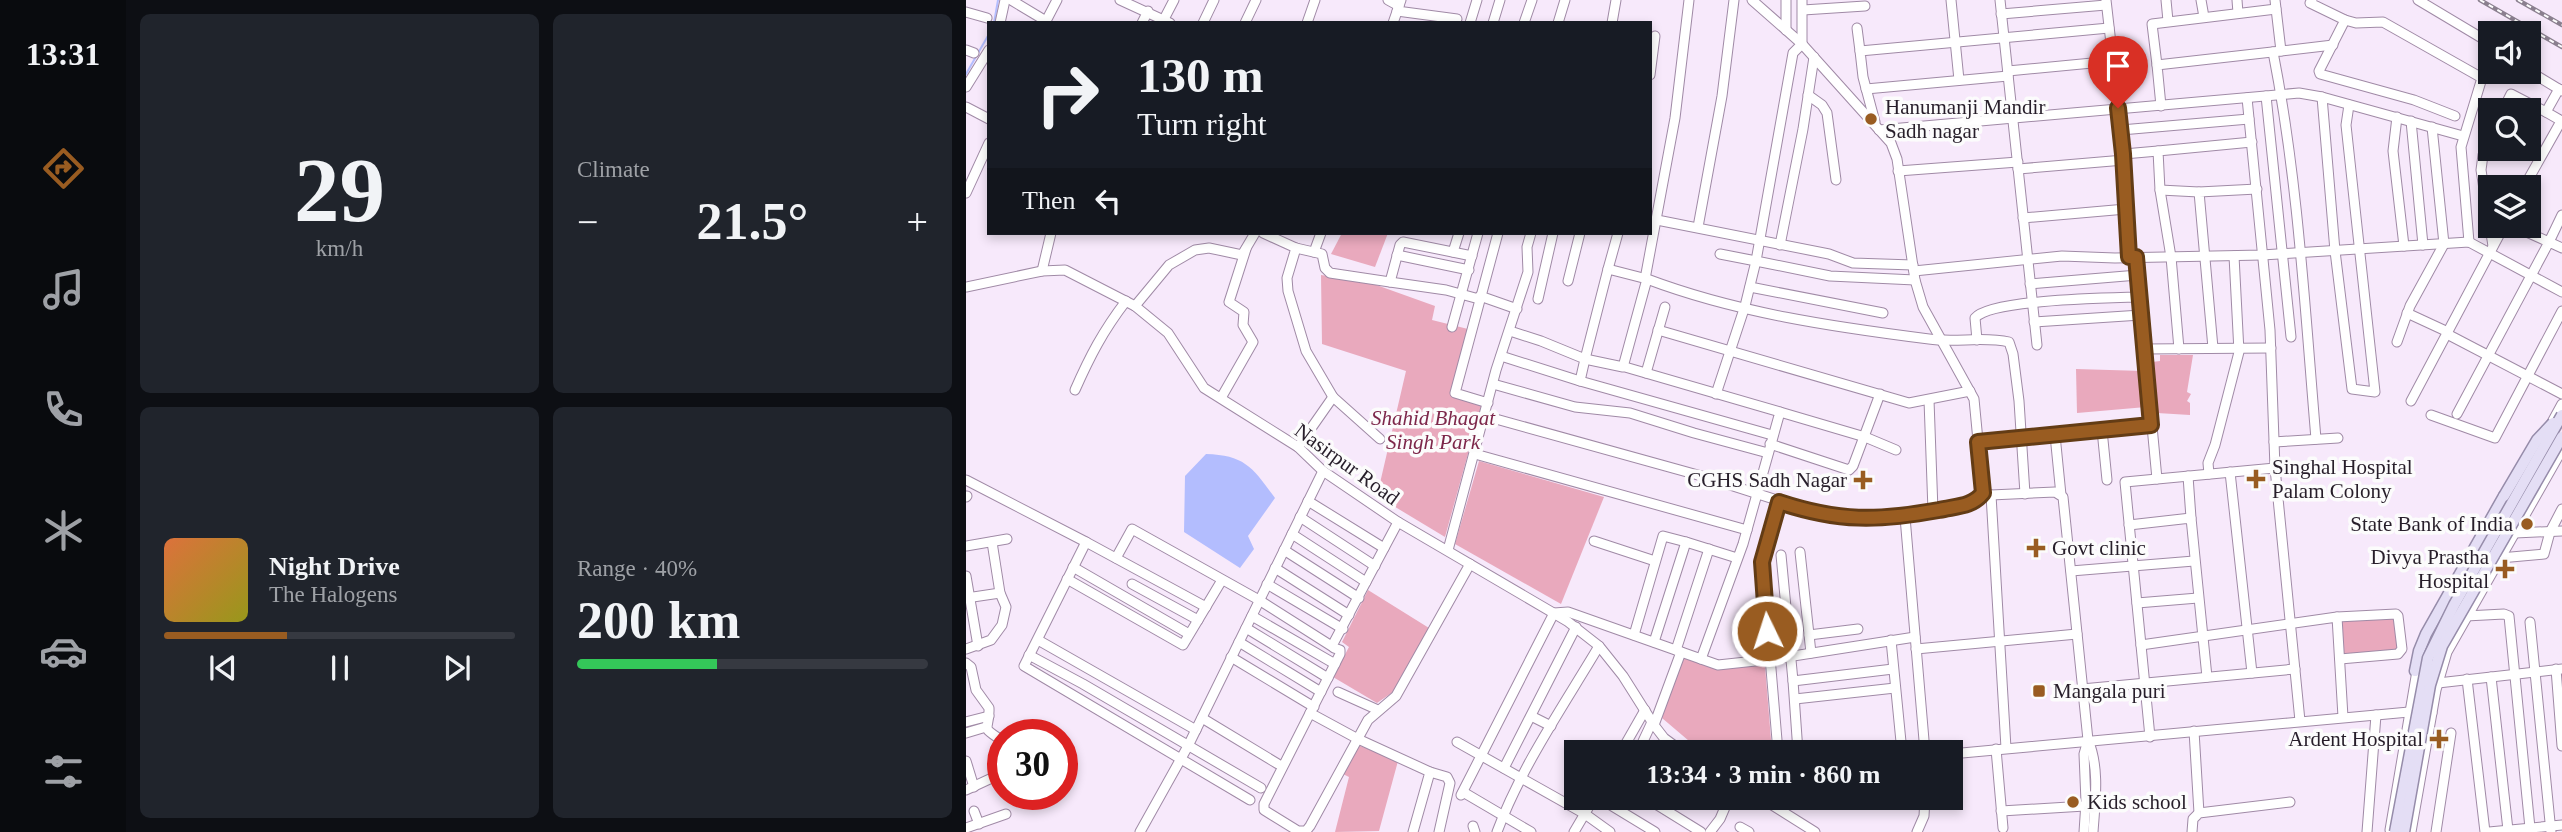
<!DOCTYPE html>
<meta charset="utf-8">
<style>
:root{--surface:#171b24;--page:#20242c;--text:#f1f3f6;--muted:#9ea1a6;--line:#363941;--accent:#995c21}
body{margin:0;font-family:Georgia,serif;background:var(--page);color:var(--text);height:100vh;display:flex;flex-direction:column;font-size:26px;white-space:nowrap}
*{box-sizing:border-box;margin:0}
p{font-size:23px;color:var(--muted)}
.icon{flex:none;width:38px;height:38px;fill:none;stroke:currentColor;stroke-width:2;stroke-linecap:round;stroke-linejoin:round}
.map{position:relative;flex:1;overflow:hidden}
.drawer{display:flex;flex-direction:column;gap:14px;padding:14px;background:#0d0f14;width:840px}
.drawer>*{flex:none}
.guide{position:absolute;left:21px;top:21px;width:665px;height:214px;border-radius:0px;box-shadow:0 4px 10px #0003;background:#171b24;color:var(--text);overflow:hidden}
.tools{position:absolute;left:1512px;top:21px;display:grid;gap:14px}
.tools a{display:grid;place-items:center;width:63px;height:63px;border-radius:0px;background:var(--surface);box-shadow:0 4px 10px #0003;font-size:35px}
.speed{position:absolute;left:21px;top:719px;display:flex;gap:14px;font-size:35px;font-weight:700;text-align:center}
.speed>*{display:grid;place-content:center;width:91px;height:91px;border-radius:50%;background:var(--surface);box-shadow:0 4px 10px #0003;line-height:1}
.speed .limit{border:10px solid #d22;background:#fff;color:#111}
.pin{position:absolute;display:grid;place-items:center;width:60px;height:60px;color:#fff;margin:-72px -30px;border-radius:50% 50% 50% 0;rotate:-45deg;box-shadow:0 0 7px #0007}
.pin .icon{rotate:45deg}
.me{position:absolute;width:77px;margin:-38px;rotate:356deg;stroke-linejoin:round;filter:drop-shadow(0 0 5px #0008)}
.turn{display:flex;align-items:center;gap:24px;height:147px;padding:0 35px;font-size:32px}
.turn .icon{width:91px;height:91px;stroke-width:2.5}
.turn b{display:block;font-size:49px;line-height:60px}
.then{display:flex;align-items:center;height:66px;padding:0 35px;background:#0003;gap:14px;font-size:26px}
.big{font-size:52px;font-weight:700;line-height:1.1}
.drawer .card{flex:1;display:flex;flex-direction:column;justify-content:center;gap:10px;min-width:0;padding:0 24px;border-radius:10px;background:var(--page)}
.drawer .dial{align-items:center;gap:0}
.dial b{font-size:91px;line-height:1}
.song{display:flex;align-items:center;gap:21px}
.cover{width:84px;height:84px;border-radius:10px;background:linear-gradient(135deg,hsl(20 70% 55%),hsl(60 70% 35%))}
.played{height:7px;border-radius:4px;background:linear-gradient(90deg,var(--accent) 35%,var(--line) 35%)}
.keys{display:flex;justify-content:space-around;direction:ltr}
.heat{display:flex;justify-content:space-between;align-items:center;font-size:38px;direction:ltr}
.charge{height:10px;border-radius:5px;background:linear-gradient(90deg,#34c759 40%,var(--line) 0)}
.drawer .tiles{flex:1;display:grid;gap:14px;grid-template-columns:repeat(2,1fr)}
.trip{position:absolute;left:598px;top:740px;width:399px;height:70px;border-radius:0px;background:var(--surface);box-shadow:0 4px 10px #0003;font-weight:700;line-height:70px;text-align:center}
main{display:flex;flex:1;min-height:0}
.tabs{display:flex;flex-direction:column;width:126px;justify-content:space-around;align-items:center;background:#090b0e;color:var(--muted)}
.tabs .icon{width:49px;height:49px}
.tabs .current{color:var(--accent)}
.tabs b{font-size:32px;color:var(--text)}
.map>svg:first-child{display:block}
.green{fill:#e9a9bd}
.water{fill:#b3bdfe}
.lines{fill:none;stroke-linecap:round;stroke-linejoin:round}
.stream{stroke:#b3bdfe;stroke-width:2}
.minor-casing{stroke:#a08aa6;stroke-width:11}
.major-casing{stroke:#968caa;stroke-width:13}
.minor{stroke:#fff;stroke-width:9}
.major{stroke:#e4def5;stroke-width:10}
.rail-casing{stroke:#8b808f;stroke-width:4.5}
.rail{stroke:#fcfcfc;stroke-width:2;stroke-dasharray:5;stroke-linecap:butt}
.major-bridge-casing{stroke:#968caa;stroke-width:13;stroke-linecap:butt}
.major-bridge{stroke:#e4def5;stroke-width:10}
.route-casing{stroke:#633c15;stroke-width:18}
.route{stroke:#995c21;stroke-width:12}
.poi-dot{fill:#995c21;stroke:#fcfcfc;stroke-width:2.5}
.labels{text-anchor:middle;stroke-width:7;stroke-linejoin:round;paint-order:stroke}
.poi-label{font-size:21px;fill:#271e2a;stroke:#fcfcfc;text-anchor:start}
.park-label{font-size:21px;font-style:italic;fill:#7d274a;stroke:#fcfcfc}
.street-label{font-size:21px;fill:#271e2a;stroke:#fcfcfc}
</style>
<main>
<nav class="tabs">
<b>13:31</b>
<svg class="icon current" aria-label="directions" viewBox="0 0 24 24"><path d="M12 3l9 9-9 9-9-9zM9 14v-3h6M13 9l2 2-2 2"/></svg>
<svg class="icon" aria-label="music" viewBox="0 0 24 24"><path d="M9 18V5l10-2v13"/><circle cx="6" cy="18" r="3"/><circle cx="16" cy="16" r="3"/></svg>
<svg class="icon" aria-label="phone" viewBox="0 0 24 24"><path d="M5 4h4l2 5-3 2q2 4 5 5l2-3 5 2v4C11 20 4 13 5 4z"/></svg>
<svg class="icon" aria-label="climate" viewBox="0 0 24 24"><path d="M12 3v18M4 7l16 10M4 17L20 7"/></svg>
<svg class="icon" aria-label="car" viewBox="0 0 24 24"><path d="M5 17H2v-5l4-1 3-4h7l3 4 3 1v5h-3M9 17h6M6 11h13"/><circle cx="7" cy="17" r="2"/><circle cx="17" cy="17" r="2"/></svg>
<svg class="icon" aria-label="filters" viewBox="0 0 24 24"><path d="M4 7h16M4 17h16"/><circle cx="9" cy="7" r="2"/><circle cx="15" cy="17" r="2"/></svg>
</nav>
<section class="drawer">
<div class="tiles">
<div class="card dial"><b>29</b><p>km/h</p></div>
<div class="card"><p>Climate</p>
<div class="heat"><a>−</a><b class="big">21.5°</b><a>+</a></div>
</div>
<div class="card">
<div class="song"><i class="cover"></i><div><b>Night Drive</b><p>The Halogens</p></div></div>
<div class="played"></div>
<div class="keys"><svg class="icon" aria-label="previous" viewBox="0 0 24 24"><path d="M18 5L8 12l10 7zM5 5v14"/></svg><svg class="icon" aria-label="pause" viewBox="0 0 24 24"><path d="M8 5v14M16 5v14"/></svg><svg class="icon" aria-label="next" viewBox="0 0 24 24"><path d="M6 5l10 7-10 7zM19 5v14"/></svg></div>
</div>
<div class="card"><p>Range · 40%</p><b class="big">200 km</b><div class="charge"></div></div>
</div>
</section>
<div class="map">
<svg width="1596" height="832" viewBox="0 0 1596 832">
<rect width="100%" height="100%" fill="#f7e9fb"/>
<!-- green -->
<g class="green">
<path d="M376 233H422L409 267 365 254Z"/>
<path d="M355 275 402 282 469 306 466 320 502 329 485 393 516 403 479 537 411 496 440 371 356 344Z"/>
<path d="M1194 355H1227L1221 392 1225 394 1221 401 1224 403V415L1191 413 1186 362 1194 361Z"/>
<path d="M1110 369 1177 371 1180 407 1111 413Z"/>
<path d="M513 461 638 497 595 604 489 544Z"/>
<path d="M402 590 463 628 427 692 411 703 367 677 383 647 376 642Z"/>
<path d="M1428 615 1433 652 1375 657 1374 620Z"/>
<path d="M716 656 752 667 799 666 806 752H736L696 718Z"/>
<path d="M392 745 432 761 413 831 369 832 383 777 377 774Z"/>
</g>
<!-- water -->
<path class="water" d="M240 454C279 455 287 468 309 498L282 536 288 549 274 568 218 532 219 476Z"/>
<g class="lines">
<!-- stream -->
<g class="stream">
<path d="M28 23 32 0"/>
<path d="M0 74 23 34"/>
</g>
<defs>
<g id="minor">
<path d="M45 0 80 21"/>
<path d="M154 0 204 23"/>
<path d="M422 0 433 6"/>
<path d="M786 0 836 44 925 143 931 159 949 280 957 307 1008 399 1017 493 1025 495 1089 492 1097 497 1122 740C1134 768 1129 803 1127 832"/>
<path d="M836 0V44L827 53 790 261 864 276 949 280"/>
<path d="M985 0 993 80"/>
<path d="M1034 0 1071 345"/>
<path d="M1140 0 1147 61"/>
<path d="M1200 0 1202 21"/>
<path d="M1235 0 1238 17"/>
<path d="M1271 0 1272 13"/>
<path d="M1309 0 1315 51 1367 45"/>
<path d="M1346 0 1344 3 1379 20 1353 71 1354 74 1448 100 1489 116"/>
<path d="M1452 0 1524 43"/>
<path d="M837 10 899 6"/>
<path d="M431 11 491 19"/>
<path d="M0 12 21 18"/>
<path d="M1035 14 1140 5"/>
<path d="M1379 20 1390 23 1417 22 1516 78 1495 147 1503 242"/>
<path d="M34 23 39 0"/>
<path d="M79 23 91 0"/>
<path d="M176 23 182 11"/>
<path d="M196 23 208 0"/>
<path d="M237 23 248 0"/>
<path d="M279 23 290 0"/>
<path d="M341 23 349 0"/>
<path d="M427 23 435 0"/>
<path d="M504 23 511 0"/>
<path d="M527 23 534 0"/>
<path d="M558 23 566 0"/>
<path d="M592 23 599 0"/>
<path d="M646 23 650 0"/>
<path d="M891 28 894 51"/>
<path d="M820 30V0"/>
<path d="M0 50 8 53"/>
<path d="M1307 52C1332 179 1339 310 1350 439"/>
<path d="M1191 65 1186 24 1310 9"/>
<path d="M1042 71 1147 61 1158 154 1192 151"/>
<path d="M1563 71 1596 91"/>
<path d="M684 75 689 36"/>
<path d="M0 87 23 50"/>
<path d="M900 89 1042 76"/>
<path d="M1593 89 1580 112 1594 120 1595 123"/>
<path d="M842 95 856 105 861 113 870 180"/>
<path d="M1300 96 1325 337"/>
<path d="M1356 97 1369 251 1386 389 1409 392 1380 125 1383 105"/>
<path d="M1281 98 1304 330 1309 468 1334 721"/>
<path d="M1195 106 1191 65 1315 51"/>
<path d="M0 107 23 119"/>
<path d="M1537 110 1545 94 1580 112"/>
<path d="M1431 117 1427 151 1438 246"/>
<path d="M1445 121 1457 245"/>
<path d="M909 122 897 77 894 51 1143 28"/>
<path d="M913 130 1333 93 1356 97 1497 136"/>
<path d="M1155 130 1283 119"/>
<path d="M1524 139 1517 155 1515 170 1527 246"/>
<path d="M1158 156 1163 257"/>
<path d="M1052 169 1158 160"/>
<path d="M932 171 1052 162"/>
<path d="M1558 187 1594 123"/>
<path d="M1194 190 1233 192"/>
<path d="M0 193 23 143"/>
<path d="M1057 218 1160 209"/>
<path d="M691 220 863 254 887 263 947 265"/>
<path d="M1547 226 1583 242 1596 215"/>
<path d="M732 227 756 96 768 0"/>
<path d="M297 233 330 248 321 278 322 291 340 351 367 397 414 439"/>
<path d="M814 245 837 129 848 57"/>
<path d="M330 248 356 254 359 268 364 273 424 282"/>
<path d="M348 252 355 233"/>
<path d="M487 252 493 233"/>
<path d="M431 255 503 270"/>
<path d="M506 256 437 242 434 245 424 282 480 290 513 299"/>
<path d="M1170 257 1191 479"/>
<path d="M642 269 652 233"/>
<path d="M76 271 85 233"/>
<path d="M948 271 1096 256 1149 258 1296 255 1503 242 1596 292"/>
<path d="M679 279 709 118 723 0"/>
<path d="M681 279C771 313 868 327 963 339 989 343 1017 336 1043 342L1047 354 1053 401 1059 494"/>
<path d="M602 281 614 233"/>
<path d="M1064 284 1172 275"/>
<path d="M0 287 76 271 99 270 169 306 202 333 238 388 332 447 357 471 432 522 601 621 633 646 657 676 688 725 698 738 717 752"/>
<path d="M784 287 917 313"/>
<path d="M514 296 551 309"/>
<path d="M572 299 587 233"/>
<path d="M169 306 203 265 229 250 243 248 276 255 289 233"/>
<path d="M1441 313 1482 332"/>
<path d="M1068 322 1175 315"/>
<path d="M486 327 512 233"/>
<path d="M692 330 943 403 1004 391"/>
<path d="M544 331 575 341 619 359 614 381 806 435"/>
<path d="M1481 334 1596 394"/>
<path d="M1011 340 1009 318C1025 299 1144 298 1173 297"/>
<path d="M1431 342 1444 306 1478 244 1466 127"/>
<path d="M1247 348 1233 192 1291 189"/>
<path d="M1178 349 1305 348"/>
<path d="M1213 349 1205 257 1194 190 1192 151 1286 142"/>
<path d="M535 356 614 381"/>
<path d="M657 367 681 279 642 269 619 359 657 367H659L814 412 777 544 735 659"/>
<path d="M680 373 699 307"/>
<path d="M527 384 609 407 664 413 728 433 802 453"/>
<path d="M109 390C124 356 137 331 160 301"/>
<path d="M750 394 779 306 790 261 754 254"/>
<path d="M255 398 287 342 277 325 278 312 263 302 280 249"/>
<path d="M963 400 967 511"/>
<path d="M1445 401 1538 226"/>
<path d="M522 403 489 393 532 233"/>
<path d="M814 412 899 437 930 450"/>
<path d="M1491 414 1583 242 1596 248"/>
<path d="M1465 415 1529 438 1596 311"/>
<path d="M519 416 739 477 858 515 899 519 939 517 1007 503 1017 493"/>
<path d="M1584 426 1596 404"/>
<path d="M1136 430 1141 480"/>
<path d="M1089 435 1095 495"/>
<path d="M1012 442 1185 425"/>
<path d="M1308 442 1372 438"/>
<path d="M804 444 883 470 887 466 914 394"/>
<path d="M332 447 367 397"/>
<path d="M509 454 781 530"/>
<path d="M1264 472 1286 673"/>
<path d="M1243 474 1242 463 1249 445 1273 352 1268 256"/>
<path d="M1222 476 1225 518"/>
<path d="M0 480 120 542"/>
<path d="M1025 495 1040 748"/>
<path d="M0 497 1 496"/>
<path d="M342 501 418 548"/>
<path d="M334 517 409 566"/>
<path d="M939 517 959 752"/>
<path d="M432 522 367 644 368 648 374 650V654L298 804V810L332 831H340L344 826 402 720 430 696 504 564"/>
<path d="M1163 525 1225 518 1241 677"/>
<path d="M1549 533 1596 531"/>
<path d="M326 534 400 582"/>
<path d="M628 541 689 561"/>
<path d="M0 546 41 539"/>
<path d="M318 550 393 598"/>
<path d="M482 550 530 370 562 272 561 247 565 233"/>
<path d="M834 552 845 653"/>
<path d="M815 555 827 681 927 669"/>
<path d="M150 558 166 529 293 600 367 647"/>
<path d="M1534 558 1578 554 1584 532 1596 509"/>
<path d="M107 567 223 634"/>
<path d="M309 568 383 615"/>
<path d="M1105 571 1228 561"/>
<path d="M0 576 12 646"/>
<path d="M101 579 217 645 256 580"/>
<path d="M166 584 232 620"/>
<path d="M301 584 377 629"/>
<path d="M0 598 34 593"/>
<path d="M1171 603 1232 598"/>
<path d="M240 607 120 542 58 666 284 800"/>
<path d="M286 616 369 664"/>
<path d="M1500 616 1538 614 1543 616 1564 828"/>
<path d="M1371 617 1430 614 1432 616 1436 649 1432 654 1374 659"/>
<path d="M1564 622 1585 832"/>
<path d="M280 628 362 678"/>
<path d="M668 635 697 536 720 542"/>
<path d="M843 635 892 629"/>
<path d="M72 640 230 730"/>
<path d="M925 640 936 752"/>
<path d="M273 642 355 692"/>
<path d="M688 642 720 542 771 558"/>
<path d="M1175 645 1371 617 1377 717"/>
<path d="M0 649 25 640 36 625 40 607 34 593 26 542"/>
<path d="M950 649 1111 634"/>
<path d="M710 650 743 549"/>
<path d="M63 655 117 684 295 788"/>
<path d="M265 657 348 707"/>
<path d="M0 663 5 667 10 690 23 708C24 732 12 725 37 741"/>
<path d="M1590 669 1596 746"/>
<path d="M1525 677 1542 830"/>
<path d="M1501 679 1519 832"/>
<path d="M827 681 832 752"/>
<path d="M1472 683 1596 669"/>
<path d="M1116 689 1329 669"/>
<path d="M372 692 412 710"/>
<path d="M829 699 929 688"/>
<path d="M344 713 392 739 464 772 447 832"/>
<path d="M565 716 585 726"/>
<path d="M236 718 312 764"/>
<path d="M0 722 23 716"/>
<path d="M688 725 715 652"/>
<path d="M1228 731 1233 813"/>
<path d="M0 733 20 727"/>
<path d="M1184 737 1159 482 1309 468"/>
<path d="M491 742 619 814 644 832"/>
<path d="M1030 749 1037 828"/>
<path d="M655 752 679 710"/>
<path d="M672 752 686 722"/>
<path d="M812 752 796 562 813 502"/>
<path d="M985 754 1443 712 1466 713"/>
<path d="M0 761 8 787"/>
<path d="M538 768 610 627"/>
<path d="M464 772 481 777 484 783 473 832"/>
<path d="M0 790 28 777 37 766"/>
<path d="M497 792 565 832"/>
<path d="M495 795 588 613 602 612 752 665 808 659 949 637"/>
<path d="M633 798 689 832"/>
<path d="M680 798 735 832"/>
<path d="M795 798 849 832"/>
<path d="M8 811 13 824"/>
<path d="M1035 811 1119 806"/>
<path d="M507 826 509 832"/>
<path d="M774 827 783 832"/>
<path d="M0 828 40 814"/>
<path d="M1424 830 1452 665"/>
<path d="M174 832 222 746 357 471"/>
<path d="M531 832C555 767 598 705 633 646"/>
<path d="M608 832 628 798"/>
<path d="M744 832 754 819 763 798"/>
<path d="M951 832 958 816 959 798"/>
<path d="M1118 832 1120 802 1118 754 1122 740"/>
<path d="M1226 832 1227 819 1233 813 1324 802"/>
<path d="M1401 832 1410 715"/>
<path d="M1445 832 1470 690 1481 652 1596 450"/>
<path d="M1470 832 1485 733"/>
<path d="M1523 832 1596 825"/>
</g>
<path id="major" d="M1449 671 1453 651 1460 634 1538 496"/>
</defs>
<!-- minor casing -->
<use href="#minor" class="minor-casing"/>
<!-- major casing -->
<use href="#major" class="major-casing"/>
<!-- minor -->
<use href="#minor" class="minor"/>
<!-- major -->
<use href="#major" class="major"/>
<defs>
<g id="rail">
<path d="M1514 0 1596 47"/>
<path d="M1552 0 1596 25"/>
</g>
</defs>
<!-- rail casing -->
<use href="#rail" class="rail-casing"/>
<!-- rail -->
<use href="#rail" class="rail"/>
<defs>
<g id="major-bridge">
<path d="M1538 496 1571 440 1587 423"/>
<path d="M1429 832 1462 658 1488 605 1596 415"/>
<path d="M1438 832 1464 685 1476 646 1596 437"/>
</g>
</defs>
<!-- major-bridge casing -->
<use href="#major-bridge" class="major-bridge-casing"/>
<!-- major-bridge -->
<use href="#major-bridge" class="major-bridge"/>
</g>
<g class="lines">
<defs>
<path id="route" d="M801 631 796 562 813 502C873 522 912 521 973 510 990 506 1006 507 1017 493L1012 442 1185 425 1170 257H1163L1157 154 1152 108"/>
</defs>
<!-- route casing -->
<use href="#route" class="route-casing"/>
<!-- route -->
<use href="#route" class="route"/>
</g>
<!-- markers -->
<g class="poi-dot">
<circle cx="905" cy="119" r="7"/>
<path d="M1286.5 468.5h7v7h7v7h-7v7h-7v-7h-7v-7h7z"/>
<path d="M893.5 469.5h7v7h7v7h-7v7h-7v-7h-7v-7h7z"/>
<circle cx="1561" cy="524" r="7"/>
<path d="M1066.5 537.5h7v7h7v7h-7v7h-7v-7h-7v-7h7z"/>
<path d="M1535.5 558.5h7v7h7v7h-7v7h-7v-7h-7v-7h7z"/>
<rect x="1066" y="684" width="14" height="14" rx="3.5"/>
<path d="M1469.5 728.5h7v7h7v7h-7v7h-7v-7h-7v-7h7z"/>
<circle cx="1107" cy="802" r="7"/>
</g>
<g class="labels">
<!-- poi labels -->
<g class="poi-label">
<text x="919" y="114">Hanumanji Mandir<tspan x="919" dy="24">Sadh nagar</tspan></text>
<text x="1306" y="474">Singhal Hospital<tspan x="1306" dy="24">Palam Colony</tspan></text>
<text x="881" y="487" text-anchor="end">CGHS Sadh Nagar</text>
<text x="1547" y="531" text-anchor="end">State Bank of India</text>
<text x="1086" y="555">Govt clinic</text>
<text x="1523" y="564" text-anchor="end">Divya Prastha<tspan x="1523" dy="24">Hospital</tspan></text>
<text x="1087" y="698">Mangala puri</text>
<text x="1457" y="746" text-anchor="end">Ardent Hospital</text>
<text x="1121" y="809">Kids school</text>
</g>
<!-- park labels -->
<g class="park-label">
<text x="467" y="425">Shahid Bhagat<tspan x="467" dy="24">Singh Park</tspan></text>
</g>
<!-- street labels -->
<g class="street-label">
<text transform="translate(381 464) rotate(36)" y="7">Nasirpur Road</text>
</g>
</g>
</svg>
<div class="tools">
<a><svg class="icon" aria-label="sound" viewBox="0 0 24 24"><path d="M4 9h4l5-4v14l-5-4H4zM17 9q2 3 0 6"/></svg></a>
<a><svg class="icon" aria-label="search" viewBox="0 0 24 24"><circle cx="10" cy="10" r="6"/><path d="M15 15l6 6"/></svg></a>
<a><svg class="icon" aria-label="layers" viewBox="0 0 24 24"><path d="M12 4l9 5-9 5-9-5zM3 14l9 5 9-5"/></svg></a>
</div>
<div class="speed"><div class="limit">30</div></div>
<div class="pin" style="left:1152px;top:108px;background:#d93025"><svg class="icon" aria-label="arrive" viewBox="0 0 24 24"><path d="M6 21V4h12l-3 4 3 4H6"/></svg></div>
<svg class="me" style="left:801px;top:631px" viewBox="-20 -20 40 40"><circle r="17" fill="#995c21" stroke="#fff" stroke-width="3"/><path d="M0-11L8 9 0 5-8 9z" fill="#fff"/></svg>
<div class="trip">13:34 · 3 min · 860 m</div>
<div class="guide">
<div class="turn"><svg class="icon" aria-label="right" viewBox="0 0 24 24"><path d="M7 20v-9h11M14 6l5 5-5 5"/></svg><div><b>130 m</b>Turn right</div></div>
<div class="then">Then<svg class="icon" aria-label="left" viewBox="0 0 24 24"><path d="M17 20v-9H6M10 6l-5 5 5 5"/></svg></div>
</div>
</div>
</main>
